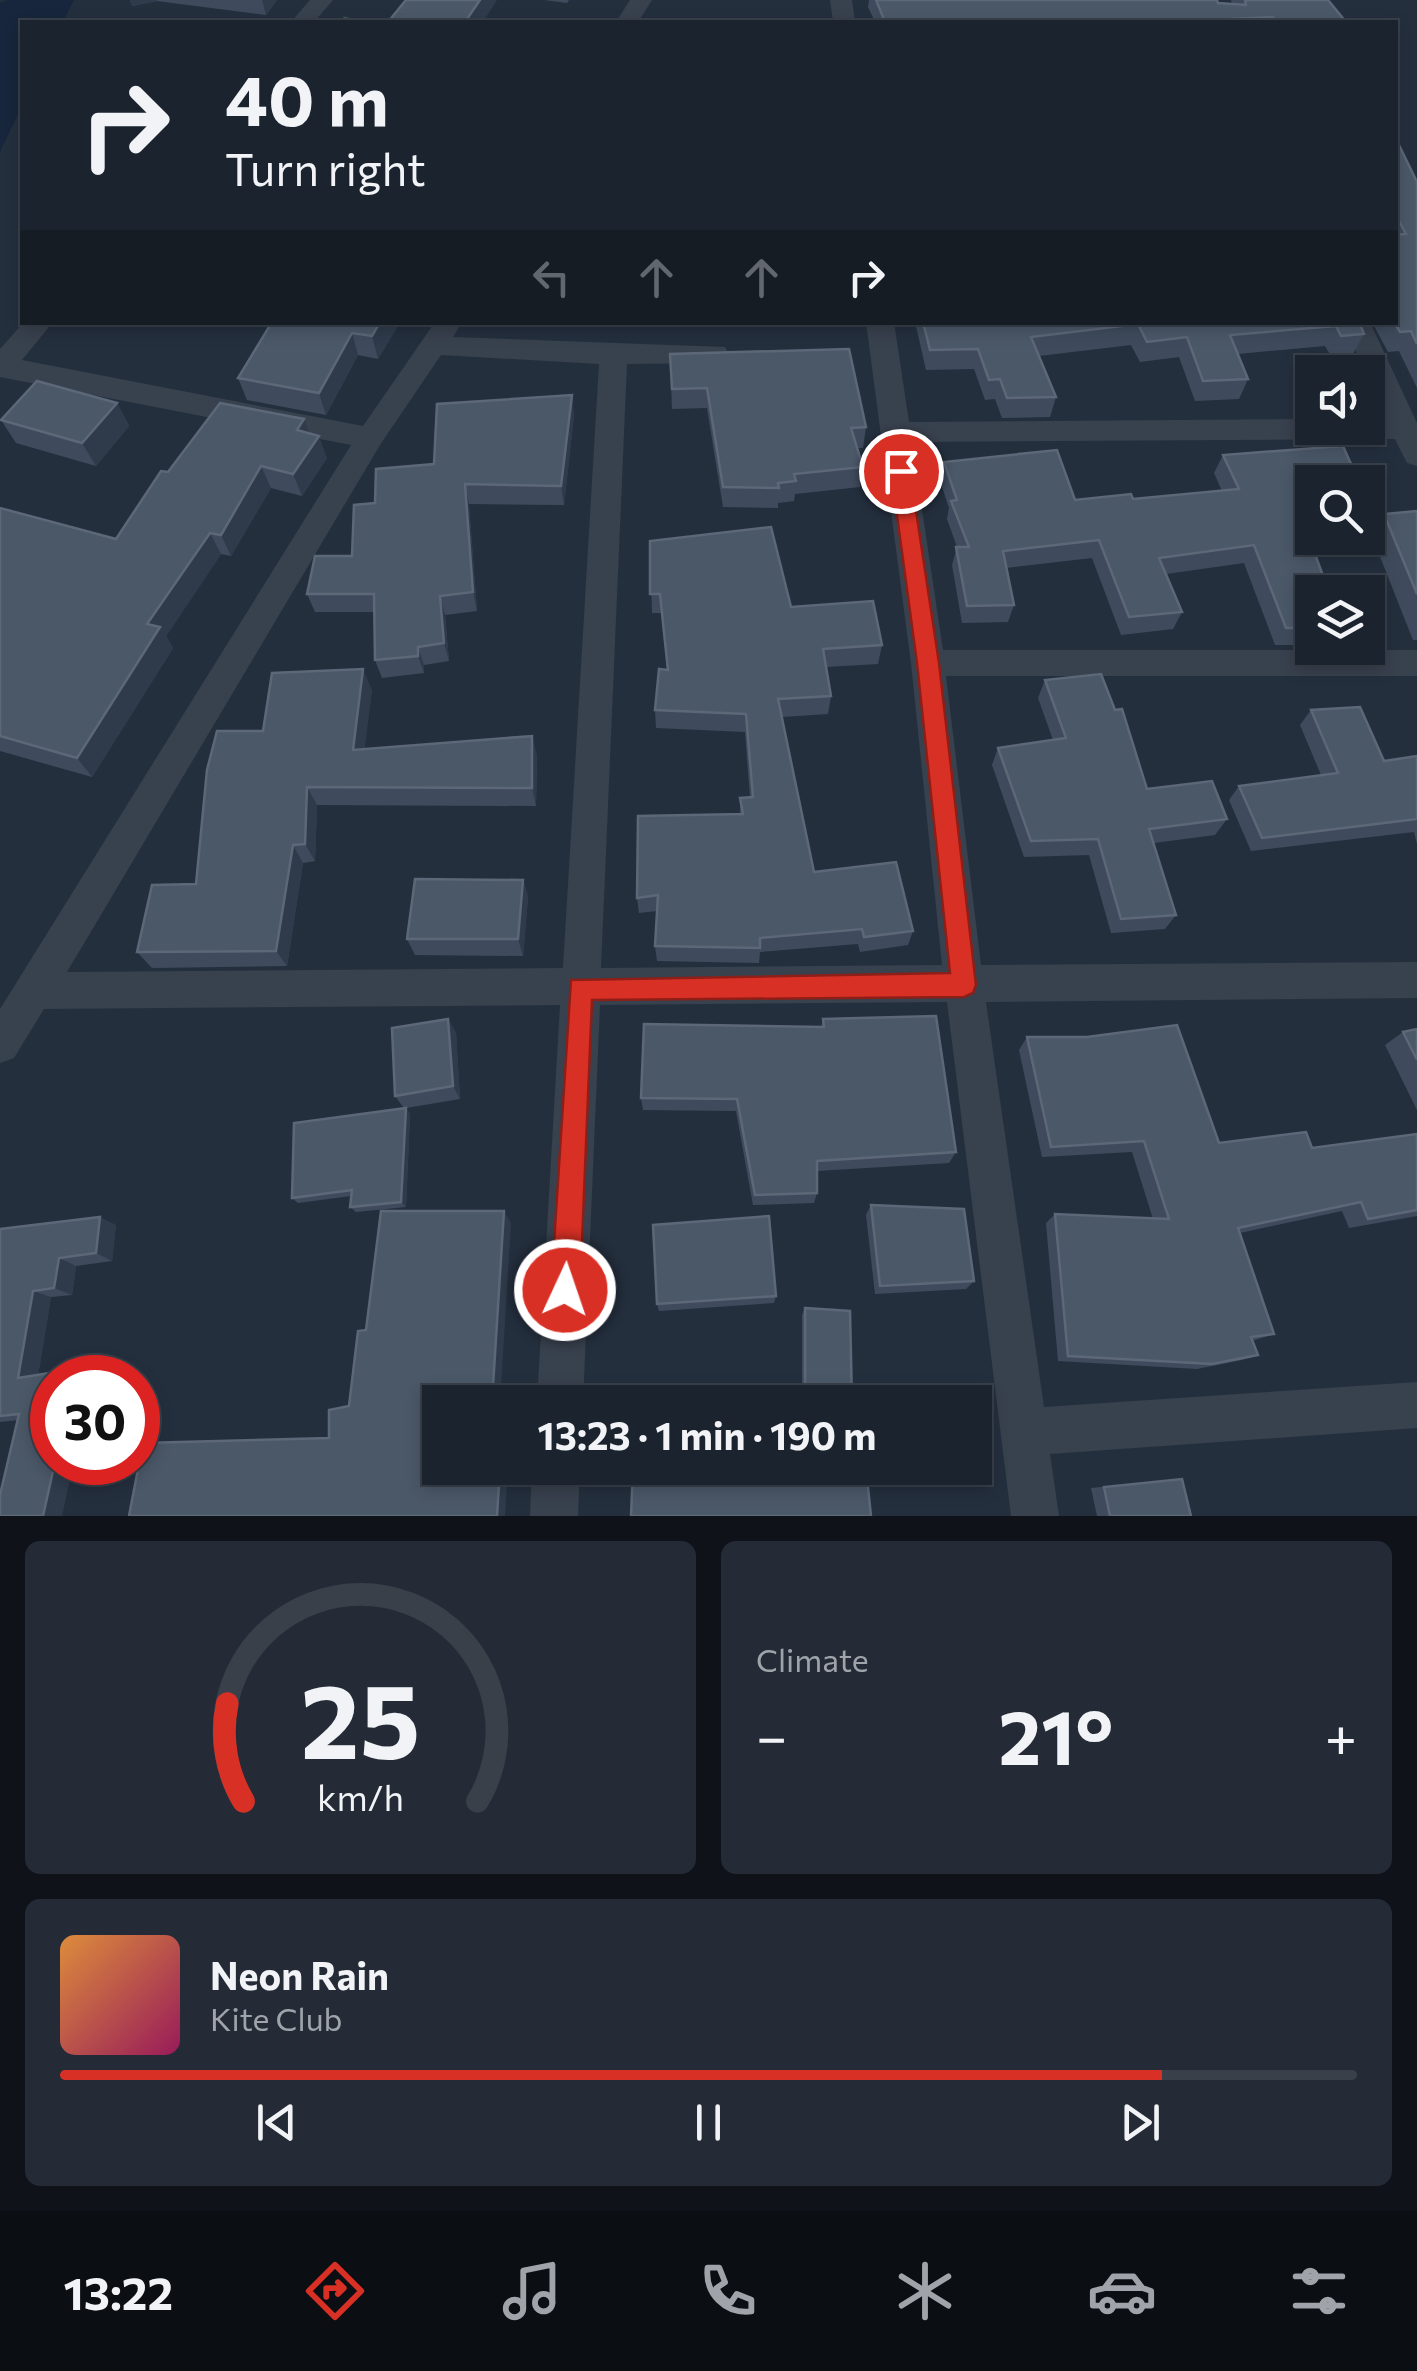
<!DOCTYPE html>
<meta charset="utf-8">
<style>
:root{--surface:#1b232e;--page:#242b36;--text:#f1f3f6;--muted:#a0a4aa;--line:#39404a;--accent:#d93025}
body{margin:0;font-family:Commissioner,sans-serif;background:var(--page);color:var(--text);height:100vh;display:flex;flex-direction:column;font-size:38px;white-space:nowrap}
*{box-sizing:border-box;margin:0}
p{font-size:32px;color:var(--muted)}
.icon{flex:none;width:55px;height:55px;fill:none;stroke:currentColor;stroke-width:2;stroke-linecap:round;stroke-linejoin:round}
.map{position:relative;height:1516px;overflow:hidden}
.drawer{display:flex;flex-direction:column;gap:25px;padding:25px;background:#0f1319;flex:1}
.drawer>*{flex:none}
.hud{position:absolute;left:20px;top:20px;width:1378px;height:305px;border-radius:0px;box-shadow:0 5px 15px #0003,0 0 0 2px var(--line);background:#1b232e;color:var(--text);overflow:hidden}
.fabs{position:absolute;left:1295px;top:355px;display:grid;gap:20px}
.fabs a{display:grid;place-items:center;width:90px;height:90px;border-radius:0px;background:var(--surface);box-shadow:0 5px 15px #0003,0 0 0 2px var(--line);font-size:50px}
.speed{position:absolute;left:30px;top:1355px;display:flex;gap:20px;font-size:50px;font-weight:700;text-align:center}
.speed>*{display:grid;place-content:center;width:130px;height:130px;border-radius:50%;background:var(--surface);box-shadow:0 5px 15px #0003,0 0 0 2px var(--line);line-height:1}
.speed .limit{border:15px solid #d22;background:#fff;color:#111}
.pin{position:absolute;display:grid;place-items:center;width:85px;height:85px;color:#fff;margin:-42px;border:5px solid #fff;border-radius:50%;box-shadow:0 2px 10px #0007}
.me{position:absolute;width:110px;margin:-55px;rotate:3deg;stroke-linejoin:round;filter:drop-shadow(0 0 8px #0008)}
.turn{display:flex;align-items:center;gap:35px;height:210px;padding:0 40px;font-size:45px}
.turn .icon{width:130px;height:130px;stroke-width:2.5}
.turn b{display:block;font-size:70px;line-height:85px}
.lanes{display:flex;align-items:center;height:95px;padding:0 40px;background:#0003;justify-content:center;gap:50px;direction:ltr}
.lanes .off{opacity:.35}
.big{font-size:75px;font-weight:700;line-height:1.1}
.drawer .tile{flex:1;display:flex;flex-direction:column;justify-content:center;gap:15px;min-width:0;padding:0 35px;border-radius:15px;background:var(--page)}
.drawer .dial{align-items:center;gap:0}
.dial svg{height:260px;overflow:visible;fill:none;stroke:var(--line);stroke-width:7;stroke-linecap:round;text-anchor:middle}
.dial text{fill:var(--text);stroke:none}
.song{display:flex;align-items:center;gap:30px}
.cover{width:120px;height:120px;border-radius:15px;background:linear-gradient(135deg,hsl(30 70% 55%),hsl(330 70% 35%))}
.played{height:10px;border-radius:5px;background:linear-gradient(90deg,var(--accent) 85%,var(--line) 85%)}
.keys{display:flex;justify-content:space-around;direction:ltr}
.heat{display:flex;justify-content:space-between;align-items:center;font-size:55px;direction:ltr}
.drawer .tiles{flex:1;display:grid;gap:25px;grid-template-columns:1fr 1fr}
.tile:last-child{grid-column:span 2}
.trip{position:absolute;left:422px;top:1385px;width:570px;height:100px;border-radius:0px;background:var(--surface);box-shadow:0 5px 15px #0003,0 0 0 2px var(--line);font-weight:700;line-height:100px;text-align:center}
.tab-bar{display:flex;height:160px;justify-content:space-around;align-items:center;background:#0b0e12;color:var(--muted)}
.tab-bar .icon{width:70px;height:70px}
.tab-bar .on{color:var(--accent)}
.tab-bar b{font-size:45px;color:var(--text)}
.map>svg:first-child{display:block}
.water{fill:#17263c}
.lines{fill:none;stroke-linecap:round;stroke-linejoin:round}
.path{stroke:#3f5557;stroke-width:5;stroke-dasharray:5 5;stroke-linecap:butt}
.minor{fill:#38414e;fill-rule:evenodd}
.wall{fill:#3f4b5c}
.shaded-wall{fill:#2f3b4b}
.building{fill:#4b5868;stroke:#5c6777;stroke-width:2.5}
.route{fill:#d93025;stroke:#8d1f18;stroke-width:2.5}
</style>
<div class="map">
<svg width="1417" height="1516" viewBox="0 0 1417 1516">
<rect width="100%" height="100%" fill="#242f3e"/>
<!-- water -->
<path class="water" d="M8 0H74L63 22H22V106L0 152V3Z"/>
<g class="lines">
<!-- path -->
<path class="path" d="M343 19 361 22"/>
<!-- minor -->
<g class="minor">
<path d="M310 0H333L314 22H291Z"/>
<path d="M630 0H652L638 22H616Z"/>
<path d="M830 0H852L855 22H833Z"/>
<path d="M24 322H53L22 360 363 426 435 322H462L453 337 725 347 729 354 725 361 715 363 627 364 601 968 942 965 911 663 866 322H894L909 422 1312 419V428H1368V419H1386L1343 322H1370L1417 423V466L1407 463 1395 439 912 442 943 650H1417V676H946L981 965 1417 962V998L986 1002 1044 1407 1417 1382V1428L1050 1454 1059 1516H1011L947 1002 600 1005 583 1402H537L560 1005 44 1009 14 1058 0 1063V1009L351 445 0 377V349ZM441 355 599 364 563 968 67 972 380 445Z"/>
<path d="M532 1468H580L578 1516H530Z"/>
</g>
</g>
<!-- wall -->
<g class="wall">
<path d="M130 0H277L266 15 157 1 132 6Z"/>
<path d="M544 0H569L567 3Z"/>
<path d="M869 0H1217L1218 3 1232 4 1231 0H1328L1346 22H875L868 7Z"/>
<path d="M1395 143 1417 182V388L1399 351 1388 352 1372 322H1395Z"/>
<path d="M272 322H400L378 359 358 355 326 415 247 400 238 378Z"/>
<path d="M907 322H1359L1364 334 1353 354 1331 356 1325 346 1238 354 1248 379 1239 399 1195 401 1179 357 1140 362 1131 345 1039 356 1056 397 1050 417 1002 418 995 399 985 400 974 369 926 370 916 326 908 327Z"/>
<path d="M670 354 866 427 863 448H857L863 467 860 487 795 494 794 501 778 503V508L723 507 707 408 672 409Z"/>
<path d="M117 403 129 426 96 466 16 443 1 420Z"/>
<path d="M574 415 564 505 469 504 477 611 445 615 449 661 424 665V673L382 678 375 660V612H315L307 594 352 556 375 503Z"/>
<path d="M309 433 327 458 302 496 271 488 231 556 221 554 166 636 173 648 92 777 0 751V508L116 539 168 472Z"/>
<path d="M1223 455 1312 482V533H1308L1312 592V645H1275L1244 563 1166 574 1182 612 1173 629 1121 635 1092 558 1006 568 1014 605 1008 622 962 623 952 565 957 547 947 519 949 508 940 481 944 462 1075 500 1133 499 1222 491 1214 473Z"/>
<path d="M1417 511V640H1413L1371 534 1384 514Z"/>
<path d="M650 541 791 607 882 645 878 664 826 667 831 696 828 714 782 717 814 872 913 931 908 945 860 952 858 944 760 952 759 963 657 961 655 946 657 911 639 913 637 898 740 814V798L750 797 745 732 656 728 655 710 667 669 661 613H652Z"/>
<path d="M1045 680 1147 789 1227 819 1215 835 1154 843 1176 915 1165 929 1111 933 1089 855 1024 857 992 765 998 748 1053 740 1038 698Z"/>
<path d="M372 690 364 749 537 755 536 806 317 805 315 861 303 863 287 966 152 968 137 952 196 884 263 731Z"/>
<path d="M1311 710 1384 761 1417 756V844L1414 832 1251 851 1229 800 1239 786 1321 775 1300 725Z"/>
<path d="M523 880 528 897 523 956 415 955 407 939Z"/>
<path d="M448 1019 456 1033 460 1099 406 1108 410 1114 406 1207 356 1212 350 1207 351 1196 298 1203 292 1198 404 1108 395 1096Z"/>
<path d="M823 1019 956 1152 949 1163 817 1171V1193L814 1203 753 1205 736 1111 643 1110 641 1098 821 1027Z"/>
<path d="M1417 1029V1110L1385 1045 1403 1032Z"/>
<path d="M1027 1037 1219 1143 1312 1148 1417 1134V1216L1349 1228 1342 1211 1240 1233 1274 1334 1252 1341 1258 1355 1242 1360 1197 1369 1058 1361 1046 1223 1055 1214 1153 1219 1132 1152 1042 1157 1019 1050Z"/>
<path d="M871 1205 974 1281 966 1289 875 1294 866 1215Z"/>
<path d="M116 1225 112 1261 76 1266 72 1295 51 1297 38 1375 68 1370 85 1375 18 1420 0 1422V1229Z"/>
<path d="M776 1296 774 1303 659 1311 657 1304Z"/>
<path d="M805 1308 852 1402H802V1315Z"/>
<path d="M1182 1479 1191 1516H1097L1091 1488Z"/>
</g>
<!-- shaded-wall -->
<g class="shaded-wall">
<path d="M130 0H156L157 1 132 6Z"/>
<path d="M262 0H277L266 15Z"/>
<path d="M480 0H497L483 22H465Z"/>
<path d="M380 322H400L378 359 372 336Z"/>
<path d="M352 333 358 355 326 415 319 393Z"/>
<path d="M572 395 574 415 564 505 561 486Z"/>
<path d="M117 403 129 426 96 466 82 443Z"/>
<path d="M304 419 312 441 297 430Z"/>
<path d="M319 436 327 458 302 496 293 474Z"/>
<path d="M261 466 271 488 231 556 221 535Z"/>
<path d="M465 484 469 504 477 611 473 592Z"/>
<path d="M210 533 221 554 166 636 173 648 92 777 77 758 147 624Z"/>
<path d="M440 596 445 615 449 661 444 643Z"/>
<path d="M418 647 424 665V673L418 656Z"/>
<path d="M363 669 372 690 362 769 353 750Z"/>
<path d="M532 736 537 755 536 806 532 788Z"/>
<path d="M307 787 317 805 315 861 305 844Z"/>
<path d="M293 845 303 863 287 966 276 951Z"/>
<path d="M523 880 528 897 523 956 518 939Z"/>
<path d="M448 1019 456 1033 460 1099 453 1086Z"/>
<path d="M406 1108 410 1114 406 1207 401 1202Z"/>
<path d="M504 1211 511 1223 500 1402H492Z"/>
<path d="M100 1217 116 1225 112 1261 96 1253Z"/>
<path d="M59 1258 76 1266 72 1295 54 1288Z"/>
<path d="M33 1291 51 1297 37 1382 18 1378Z"/>
<path d="M68 1370 85 1375V1378H67Z"/>
<path d="M55 1462H74L62 1516H43Z"/>
<path d="M500 1468H508L505 1516H497Z"/>
</g>
<!-- building -->
<g class="building">
<path d="M406 0H480L465 22H388Z"/>
<path d="M876 0H1217L1218 3 1246 5 1245 0H1328L1346 22H1277L1273 17 1167 22H885Z"/>
<path d="M1395 143H1398L1417 182V344L1411 331 1400 332 1394 322 1395 235 1406 234 1395 214Z"/>
<path d="M272 322H380L372 336 352 333 319 393 238 378Z"/>
<path d="M923 322H1359L1364 334 1341 336 1336 326 1230 335 1248 379 1203 381 1187 337 1147 342 1138 324 1031 337 1056 397 1007 398 1000 379 989 380 978 349 930 350Z"/>
<path d="M849 349 866 427 851 428 863 467 794 474 796 481 778 483 779 488 723 487 707 388 672 389 670 354Z"/>
<path d="M37 381 117 403 82 443 1 420Z"/>
<path d="M572 395 561 486 465 484 473 592 440 596 444 643 418 647V656L375 660 374 594H307L315 556H352L354 505 375 503 376 469 434 464 437 404Z"/>
<path d="M220 403 304 419 297 430 319 436 293 474 261 466 221 535 210 533 147 624 160 627 77 758 0 736V508L116 539 161 471 168 472Z"/>
<path d="M1343 446 1359 482H1312V515L1301 516 1329 592H1312V628H1286L1254 545 1159 558 1182 612 1129 617 1099 540 1003 551 1014 605 967 606 956 547H969L951 501 957 500 944 462 1057 450 1075 500 1131 494 1133 499 1239 489 1223 455Z"/>
<path d="M1368 501 1373 513H1368Z"/>
<path d="M1417 511V594L1384 514Z"/>
<path d="M771 527 791 607 873 601 882 645 823 649 831 696 778 699 814 872 896 862 913 931 864 937 862 929 760 938V948L655 946 658 895 637 898 638 816 743 814 740 798 753 797 746 714 655 710 659 669 668 670 660 594H650V541Z"/>
<path d="M363 669 353 750 532 736V788L307 787 305 844 293 845 276 951 137 952 152 885 196 884 207 770 217 731H263L272 673Z"/>
<path d="M1101 674 1115 710 1122 709 1147 789 1212 781 1227 819 1149 829 1176 915 1121 919 1098 839 1031 841 998 748 1066 738 1045 680Z"/>
<path d="M1360 707 1384 761 1417 756V819L1262 838 1239 786 1338 773 1311 710Z"/>
<path d="M415 879 523 880 518 939H407Z"/>
<path d="M936 1016 956 1152 817 1161V1193L755 1195 737 1099 641 1098 644 1024 824 1027 823 1019Z"/>
<path d="M448 1019 453 1086 395 1096 392 1028Z"/>
<path d="M1177 1025 1219 1143 1306 1132 1312 1148 1417 1134V1210L1368 1219 1361 1202 1238 1228 1274 1334 1251 1337 1258 1355 1212 1364 1068 1356 1055 1214 1169 1219 1144 1141 1051 1147 1027 1037H1087Z"/>
<path d="M1417 1029V1060L1403 1032Z"/>
<path d="M406 1108 401 1202 350 1207 352 1190 292 1198 294 1123Z"/>
<path d="M871 1205 964 1209 974 1281 880 1286Z"/>
<path d="M381 1211H504L492 1402H440V1468H500L497 1516H129L143 1443 329 1438V1410L349 1406 358 1331 366 1330Z"/>
<path d="M769 1216 776 1296 657 1304 653 1225Z"/>
<path d="M100 1217 96 1253 59 1258 54 1288 33 1291 18 1378 68 1370 67 1378H52V1462H55L43 1516H0V1495L19 1414 0 1416V1229Z"/>
<path d="M805 1308 850 1311 852 1402H805Z"/>
<path d="M633 1468H866L871 1516H631Z"/>
<path d="M1182 1479 1191 1516H1110L1104 1487Z"/>
</g>
<!-- route -->
<path class="route" d="M901 464 910 471 939 663 976 985 973 993 964 997 592 1000 580 1290 575 1300 565 1304 555 1300 551 1290 571 980 950 973 917 663 891 471Z"/>
</svg>
<div class="fabs">
<a><svg class="icon" aria-label="sound" viewBox="0 0 24 24"><path d="M4 9h4l5-4v14l-5-4H4zM17 9q2 3 0 6"/></svg></a>
<a><svg class="icon" aria-label="search" viewBox="0 0 24 24"><circle cx="10" cy="10" r="6"/><path d="M15 15l6 6"/></svg></a>
<a><svg class="icon" aria-label="layers" viewBox="0 0 24 24"><path d="M12 4l9 5-9 5-9-5zM3 14l9 5 9-5"/></svg></a>
</div>
<div class="speed"><div class="limit">30</div></div>
<div class="pin" style="left:901px;top:471px;background:#d93025"><svg class="icon" aria-label="arrive" viewBox="0 0 24 24"><path d="M6 21V4h12l-3 4 3 4H6"/></svg></div>
<svg class="me" style="left:565px;top:1290px" viewBox="-20 -20 40 40"><circle r="17" fill="#d93025" stroke="#fff" stroke-width="3"/><path d="M0-11L8 9 0 5-8 9z" fill="#fff"/></svg>
<div class="trip">13:23 · 1 min · 190 m</div>
<div class="hud">
<div class="turn"><svg class="icon" aria-label="right" viewBox="0 0 24 24"><path d="M7 20v-9h11M14 6l5 5-5 5"/></svg><div><b>40 m</b>Turn right</div></div>
<div class="lanes"><svg class="icon off" aria-label="left" viewBox="0 0 24 24"><path d="M17 20v-9H6M10 6l-5 5 5 5"/></svg><svg class="icon off" aria-label="ahead" viewBox="0 0 24 24"><path d="M12 20V5M6 11l6-6 6 6"/></svg><svg class="icon off" aria-label="ahead" viewBox="0 0 24 24"><path d="M12 20V5M6 11l6-6 6 6"/></svg><svg class="icon" aria-label="right" viewBox="0 0 24 24"><path d="M7 20v-9h11M14 6l5 5-5 5"/></svg></div>
</div>
</div>
<section class="drawer">
<div class="tiles">
<div class="tile dial"><svg viewBox="0 0 100 80">
<path d="M14 69A42 42 0 1 1 86 69"/>
<path d="M14 69A42 42 0 0 1 9 39" stroke="#d93025"/>
<text x="50" y="56" font-size="32" font-weight="700">25</text>
<text x="50" y="72" font-size="11">km/h</text>
</svg></div>
<div class="tile"><p>Climate</p>
<div class="heat"><a>−</a><b class="big">21°</b><a>+</a></div>
</div>
<div class="tile">
<div class="song"><i class="cover"></i><div><b>Neon Rain</b><p>Kite Club</p></div></div>
<div class="played"></div>
<div class="keys"><svg class="icon" aria-label="previous" viewBox="0 0 24 24"><path d="M18 5L8 12l10 7zM5 5v14"/></svg><svg class="icon" aria-label="pause" viewBox="0 0 24 24"><path d="M8 5v14M16 5v14"/></svg><svg class="icon" aria-label="next" viewBox="0 0 24 24"><path d="M6 5l10 7-10 7zM19 5v14"/></svg></div>
</div>
</div>
</section>
<nav class="tab-bar">
<b>13:22</b>
<svg class="icon on" aria-label="directions" viewBox="0 0 24 24"><path d="M12 3l9 9-9 9-9-9zM9 14v-3h6M13 9l2 2-2 2"/></svg>
<svg class="icon" aria-label="music" viewBox="0 0 24 24"><path d="M9 18V5l10-2v13"/><circle cx="6" cy="18" r="3"/><circle cx="16" cy="16" r="3"/></svg>
<svg class="icon" aria-label="phone" viewBox="0 0 24 24"><path d="M5 4h4l2 5-3 2q2 4 5 5l2-3 5 2v4C11 20 4 13 5 4z"/></svg>
<svg class="icon" aria-label="climate" viewBox="0 0 24 24"><path d="M12 3v18M4 7l16 10M4 17L20 7"/></svg>
<svg class="icon" aria-label="car" viewBox="0 0 24 24"><path d="M5 17H2v-5l4-1 3-4h7l3 4 3 1v5h-3M9 17h6M6 11h13"/><circle cx="7" cy="17" r="2"/><circle cx="17" cy="17" r="2"/></svg>
<svg class="icon" aria-label="filters" viewBox="0 0 24 24"><path d="M4 7h16M4 17h16"/><circle cx="9" cy="7" r="2"/><circle cx="15" cy="17" r="2"/></svg>
</nav>
